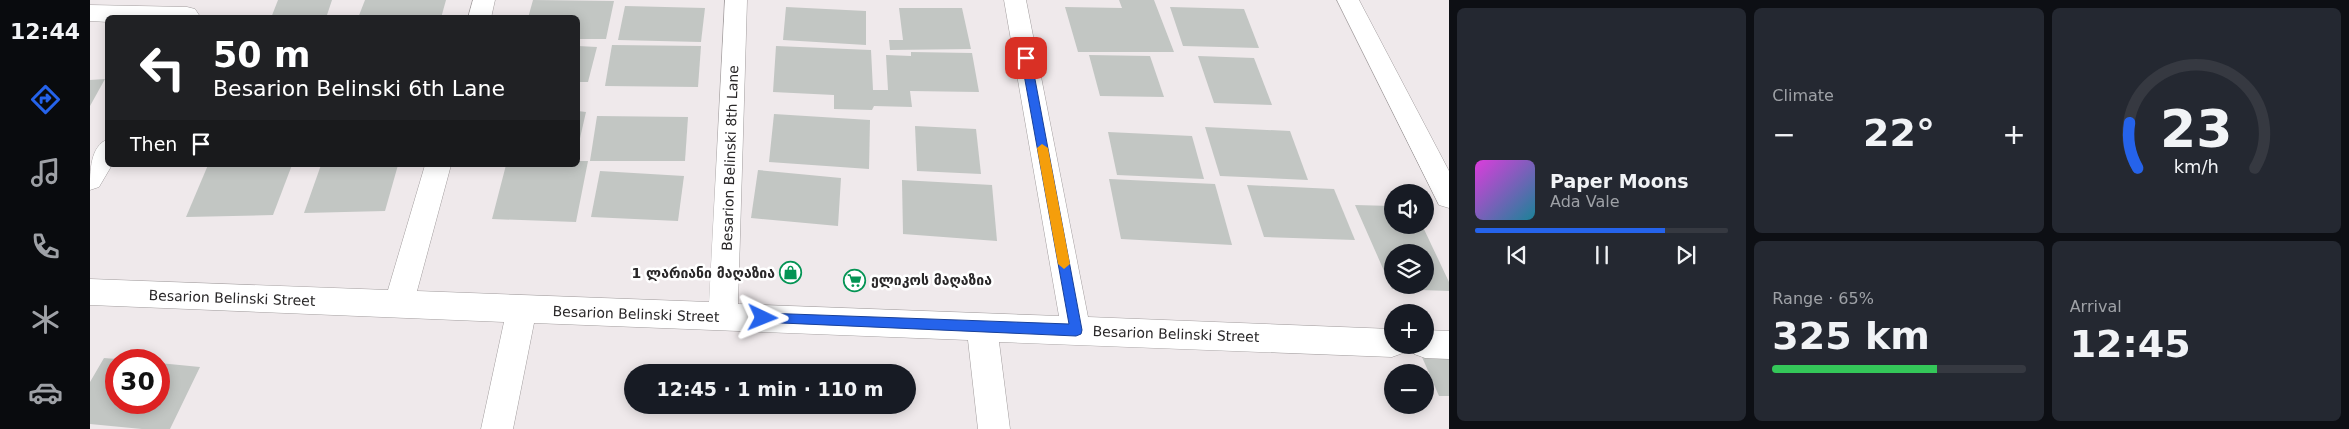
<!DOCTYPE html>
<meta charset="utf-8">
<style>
:root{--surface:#171b24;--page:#242831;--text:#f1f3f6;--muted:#9ea1a6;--line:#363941;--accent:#2563eb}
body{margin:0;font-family:"DejaVu Sans","Noto Sans Georgian",sans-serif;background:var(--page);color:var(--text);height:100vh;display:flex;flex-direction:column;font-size:19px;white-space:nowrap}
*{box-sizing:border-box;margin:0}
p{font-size:16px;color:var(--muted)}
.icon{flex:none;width:28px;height:28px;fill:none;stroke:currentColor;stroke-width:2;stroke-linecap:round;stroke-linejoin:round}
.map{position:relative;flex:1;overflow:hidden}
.drawer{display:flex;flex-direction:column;gap:8px;padding:8px;background:#0d0f14;width:900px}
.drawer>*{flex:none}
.banner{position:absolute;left:15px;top:15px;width:475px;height:152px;border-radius:8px;box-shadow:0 2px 12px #0003;background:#202124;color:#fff;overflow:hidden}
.buttons{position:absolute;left:1294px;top:184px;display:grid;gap:10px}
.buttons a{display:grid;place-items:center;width:50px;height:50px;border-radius:50%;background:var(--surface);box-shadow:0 2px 12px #0003;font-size:25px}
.speed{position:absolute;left:15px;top:349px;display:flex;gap:10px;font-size:25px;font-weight:700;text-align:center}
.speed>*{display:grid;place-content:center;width:65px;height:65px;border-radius:50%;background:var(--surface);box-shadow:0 2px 12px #0003;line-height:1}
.speed .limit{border:8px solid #d22;background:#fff;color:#111}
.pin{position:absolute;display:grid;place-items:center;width:42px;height:42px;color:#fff;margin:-21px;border-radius:10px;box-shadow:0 2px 8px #0006}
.me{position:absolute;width:55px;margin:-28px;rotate:92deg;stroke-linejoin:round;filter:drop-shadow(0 0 4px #0008)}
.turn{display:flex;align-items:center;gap:18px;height:105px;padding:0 25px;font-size:22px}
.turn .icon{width:65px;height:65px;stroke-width:2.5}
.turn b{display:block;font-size:35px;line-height:42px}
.then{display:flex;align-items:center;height:48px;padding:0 25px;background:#0003;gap:10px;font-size:19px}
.big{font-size:38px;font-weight:800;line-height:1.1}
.drawer .tile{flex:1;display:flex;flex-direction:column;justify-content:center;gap:8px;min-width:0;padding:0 18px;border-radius:8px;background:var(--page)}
.drawer .dial{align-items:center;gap:0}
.dial svg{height:130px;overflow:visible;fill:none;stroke:var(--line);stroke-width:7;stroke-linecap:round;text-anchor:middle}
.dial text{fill:var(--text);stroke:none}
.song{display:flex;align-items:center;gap:15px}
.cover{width:60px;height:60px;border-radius:8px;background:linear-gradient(135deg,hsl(300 70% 55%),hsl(190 70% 35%))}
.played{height:5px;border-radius:2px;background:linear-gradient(90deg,var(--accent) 75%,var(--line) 75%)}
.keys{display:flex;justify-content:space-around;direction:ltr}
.heat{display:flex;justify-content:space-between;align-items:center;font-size:28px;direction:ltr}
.charge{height:8px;border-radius:4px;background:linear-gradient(90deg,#34c759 65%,var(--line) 0)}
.drawer .tiles{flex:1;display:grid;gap:8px;grid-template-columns:repeat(3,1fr)}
.tile:first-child{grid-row:span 2}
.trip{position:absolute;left:534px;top:364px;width:292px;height:50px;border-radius:25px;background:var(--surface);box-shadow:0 2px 12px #0003;font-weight:800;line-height:50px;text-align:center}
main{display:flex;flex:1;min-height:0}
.tabs{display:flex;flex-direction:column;width:90px;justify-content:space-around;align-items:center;background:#090b0e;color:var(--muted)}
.tabs .icon{width:35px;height:35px}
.tabs .active{color:var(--accent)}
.tabs b{font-size:22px;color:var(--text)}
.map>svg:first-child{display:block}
.building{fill:#c2c6c3;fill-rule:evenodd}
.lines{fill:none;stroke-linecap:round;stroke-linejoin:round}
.minor-casing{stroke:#a29d9e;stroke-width:1}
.minor{fill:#fff;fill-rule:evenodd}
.route{fill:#2563eb;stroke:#184099}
.slow{fill:#f59e0b}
.labels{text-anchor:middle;stroke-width:5;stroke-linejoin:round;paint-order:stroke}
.street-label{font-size:14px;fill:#292728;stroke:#fff}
.poi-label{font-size:14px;font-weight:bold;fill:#292728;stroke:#fff;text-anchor:end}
</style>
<main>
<nav class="tabs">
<b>12:44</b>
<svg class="icon active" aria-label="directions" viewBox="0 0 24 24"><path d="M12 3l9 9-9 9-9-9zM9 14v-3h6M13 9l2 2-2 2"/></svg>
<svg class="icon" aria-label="music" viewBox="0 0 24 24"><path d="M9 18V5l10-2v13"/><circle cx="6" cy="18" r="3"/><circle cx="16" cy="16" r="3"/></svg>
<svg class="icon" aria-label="phone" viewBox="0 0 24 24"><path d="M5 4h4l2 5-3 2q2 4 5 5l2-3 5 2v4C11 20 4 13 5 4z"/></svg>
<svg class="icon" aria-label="climate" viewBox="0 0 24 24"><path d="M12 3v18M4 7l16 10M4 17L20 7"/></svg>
<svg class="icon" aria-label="car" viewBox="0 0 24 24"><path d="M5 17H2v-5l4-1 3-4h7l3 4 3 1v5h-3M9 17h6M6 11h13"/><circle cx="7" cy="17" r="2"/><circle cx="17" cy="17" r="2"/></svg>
</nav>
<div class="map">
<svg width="1359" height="429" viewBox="0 0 1359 429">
<rect width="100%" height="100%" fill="#efe9eb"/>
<!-- building -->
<g class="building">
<path d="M188 0H242L236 18H181Z"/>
<path d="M275 0H356L351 18H268Z"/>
<path d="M443 0 524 1 516 39H488V18H438Z"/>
<path d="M1029 0H1064L1084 52H988L975 7 1032 8Z"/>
<path d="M535 6 615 8 611 42 528 40Z"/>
<path d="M696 7 776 11V45L693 40Z"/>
<path d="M1080 7 1154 9 1169 48 1093 46Z"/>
<path d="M809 8H872L881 49 800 50 799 40H813Z"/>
<path d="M522 45 611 46 608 87 515 86Z"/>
<path d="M488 46 507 47 498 82H488Z"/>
<path d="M686 46 781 50 783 90H798L796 55 821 56V52L882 53 889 92 820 91 822 107 784 106 782 110 744 109V95L683 92Z"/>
<path d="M999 55 1060 56 1074 97 1010 96Z"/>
<path d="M1108 56 1164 58 1182 105 1124 103Z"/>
<path d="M15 79 0 106V80Z"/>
<path d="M488 111 496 112 488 147Z"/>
<path d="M684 114 780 120 779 169 679 162Z"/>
<path d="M507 116 598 117 595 161H500Z"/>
<path d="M825 126 886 129 891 174 827 171Z"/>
<path d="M1115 127 1200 131 1218 180 1130 176Z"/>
<path d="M1018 132 1102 136 1114 179 1027 175Z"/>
<path d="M488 161H498L486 222 402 219 416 165H488Z"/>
<path d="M118 165H202L183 215 96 217Z"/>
<path d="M231 165H308L295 211 214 213Z"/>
<path d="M668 170 751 178 748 226 661 218Z"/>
<path d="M510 171 594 176 588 221 501 217Z"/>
<path d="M1019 179 1125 184 1142 245 1031 239Z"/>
<path d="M812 180 902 185 907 241 813 234Z"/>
<path d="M1157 185 1244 189 1265 240 1174 237Z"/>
<path d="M1265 205 1302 206V225H1332L1359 282V291L1302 289ZM1302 252H1335V285H1302Z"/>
<path d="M1332 357H1359V396H1349Z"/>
<path d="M14 358 26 359V402H69V363L110 367 80 429H52L0 424V382Z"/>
</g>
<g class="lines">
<defs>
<g id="minor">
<path d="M383 0H405L401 18H378Z"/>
<path d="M635 0H657L648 304 969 316 914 0H936L998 317 1302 329V345H1316L1313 353 1302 357 909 342 920 429H888L878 340 444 323 423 429H391L414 322 0 305V279L298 290 335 165H361L327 291 619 302Z"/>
<path d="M1247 0H1269L1359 171V208L1349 205Z"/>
<path d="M0 5 97 7 105 9 109 15 107 18H18V22L0 21Z"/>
<path d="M18 139V165H22L9 187 0 190C0 171 0 146 18 139Z"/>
<path d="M1335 330 1359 331V359L1335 358 1324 354 1320 345H1335Z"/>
</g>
</defs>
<!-- minor casing -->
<use href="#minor" class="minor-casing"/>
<!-- minor -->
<use href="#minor" class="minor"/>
</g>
<!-- route -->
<path class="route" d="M936 55 941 58 992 330 991 334 986 336 669 322 667 318 669 314 673 313 979 324 931 58Z"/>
<!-- slow -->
<path class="slow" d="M952 144 958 148 980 264 974 269 968 264 947 148Z"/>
<!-- icons -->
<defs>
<symbol id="shop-ring" viewBox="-11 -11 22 22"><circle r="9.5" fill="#fff" stroke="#049454" stroke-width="1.5"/><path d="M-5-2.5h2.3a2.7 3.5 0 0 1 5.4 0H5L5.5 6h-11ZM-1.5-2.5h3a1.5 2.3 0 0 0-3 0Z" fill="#049454"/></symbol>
<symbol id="supermarket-ring" viewBox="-11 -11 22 22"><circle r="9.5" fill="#fff" stroke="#049454" stroke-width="1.5"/><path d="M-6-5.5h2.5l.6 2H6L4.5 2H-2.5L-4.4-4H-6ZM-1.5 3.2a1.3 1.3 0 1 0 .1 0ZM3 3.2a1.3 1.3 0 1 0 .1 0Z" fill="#049454"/></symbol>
</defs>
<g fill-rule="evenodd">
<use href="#shop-ring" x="688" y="260" width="25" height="25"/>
<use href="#supermarket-ring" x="752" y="268" width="25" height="25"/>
</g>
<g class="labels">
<!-- street labels -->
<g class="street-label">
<text transform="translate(640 158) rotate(-88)" y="5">Besarion Belinski 8th Lane</text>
<text transform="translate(142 298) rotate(2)" y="5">Besarion Belinski Street</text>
<text transform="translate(546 314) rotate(2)" y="5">Besarion Belinski Street</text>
<text transform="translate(1086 334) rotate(2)" y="5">Besarion Belinski Street</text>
</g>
<!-- poi labels -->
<g class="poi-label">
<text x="685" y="278">1 ლარიანი მაღაზია</text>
<text x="781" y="285" text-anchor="start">ელიკოს მაღაზია</text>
</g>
</g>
</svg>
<div class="buttons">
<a><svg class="icon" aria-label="sound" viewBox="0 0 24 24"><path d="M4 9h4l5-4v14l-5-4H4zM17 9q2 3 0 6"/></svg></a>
<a><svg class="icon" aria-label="layers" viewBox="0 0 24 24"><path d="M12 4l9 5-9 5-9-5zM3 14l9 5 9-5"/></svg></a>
<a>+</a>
<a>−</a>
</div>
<div class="speed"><div class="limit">30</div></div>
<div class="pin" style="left:936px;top:58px;background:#d93025"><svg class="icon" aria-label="arrive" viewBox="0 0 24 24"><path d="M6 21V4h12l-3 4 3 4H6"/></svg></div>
<svg class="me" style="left:673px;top:318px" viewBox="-20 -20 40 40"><path d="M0-17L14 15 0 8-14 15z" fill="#2563eb" stroke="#fff" stroke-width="4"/></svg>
<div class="trip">12:45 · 1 min · 110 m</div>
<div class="banner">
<div class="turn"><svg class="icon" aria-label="left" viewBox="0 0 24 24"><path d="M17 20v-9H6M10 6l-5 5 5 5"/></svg><div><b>50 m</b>Besarion Belinski 6th Lane</div></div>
<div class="then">Then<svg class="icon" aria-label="arrive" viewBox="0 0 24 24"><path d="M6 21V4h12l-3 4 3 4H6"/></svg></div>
</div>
</div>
<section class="drawer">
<div class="tiles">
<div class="tile">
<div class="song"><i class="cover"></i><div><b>Paper Moons</b><p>Ada Vale</p></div></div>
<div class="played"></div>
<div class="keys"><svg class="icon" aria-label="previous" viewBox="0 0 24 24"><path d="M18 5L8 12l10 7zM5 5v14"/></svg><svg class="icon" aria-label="pause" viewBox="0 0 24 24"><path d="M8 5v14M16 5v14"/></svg><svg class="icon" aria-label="next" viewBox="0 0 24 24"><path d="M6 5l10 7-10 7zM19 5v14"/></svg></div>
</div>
<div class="tile"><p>Climate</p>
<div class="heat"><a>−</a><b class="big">22°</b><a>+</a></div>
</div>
<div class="tile dial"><svg viewBox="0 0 100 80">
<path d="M14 69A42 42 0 1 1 86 69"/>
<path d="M14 69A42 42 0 0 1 9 41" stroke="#2563eb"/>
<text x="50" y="56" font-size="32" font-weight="700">23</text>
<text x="50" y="72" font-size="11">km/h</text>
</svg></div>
<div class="tile"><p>Range · 65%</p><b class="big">325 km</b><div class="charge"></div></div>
<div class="tile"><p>Arrival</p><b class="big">12:45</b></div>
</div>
</section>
</main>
